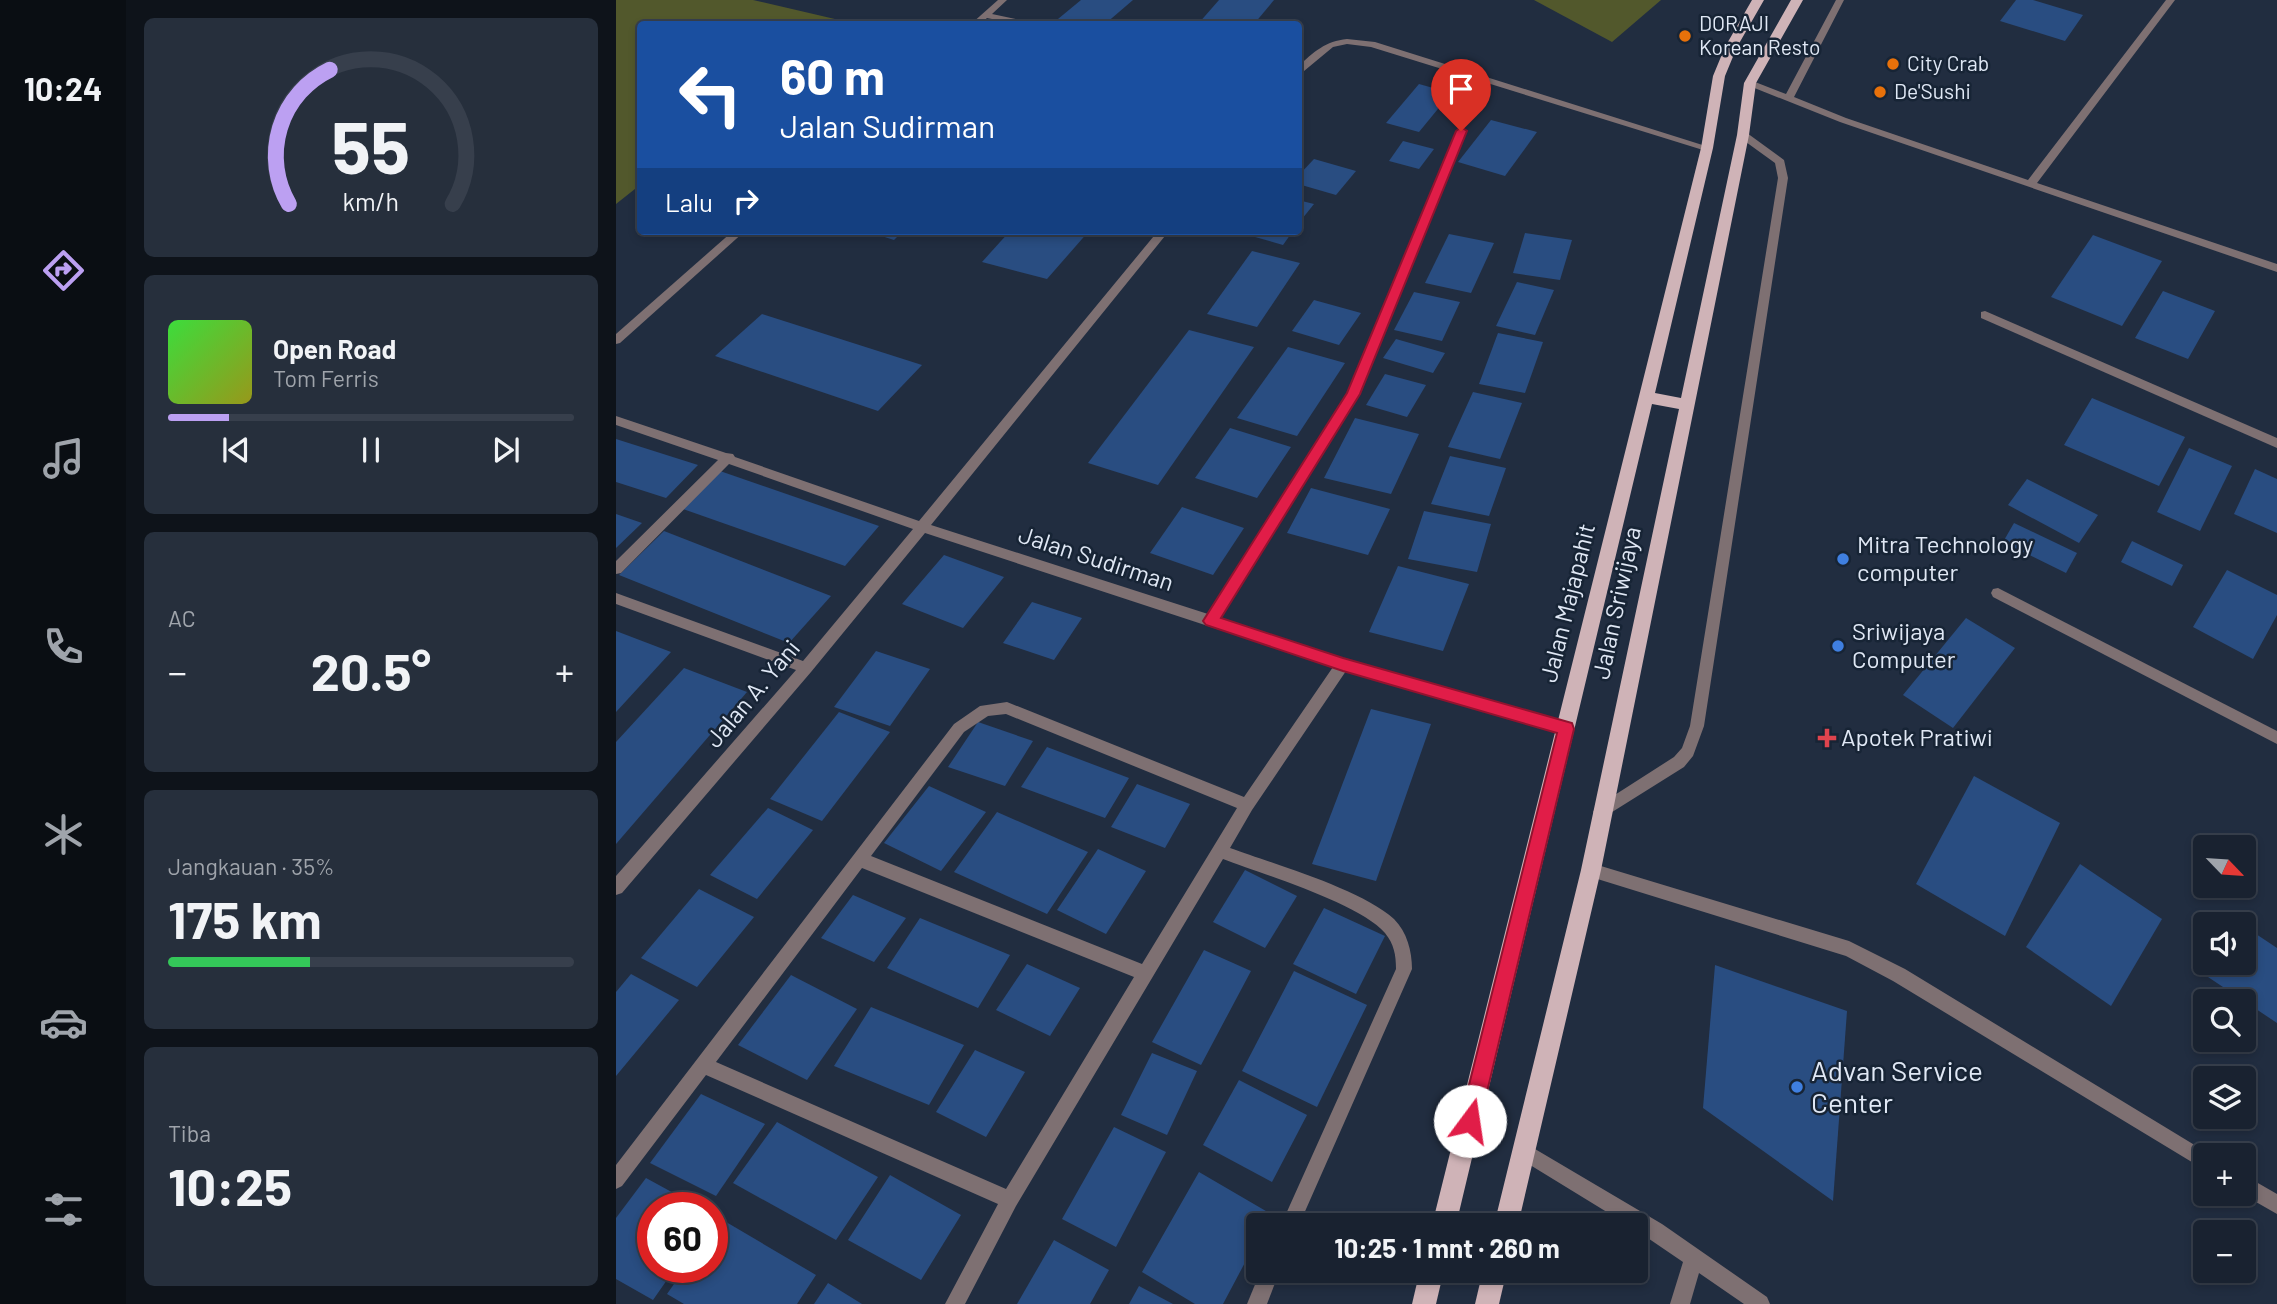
<!DOCTYPE html>
<html lang="id">
<meta charset="utf-8">
<style>
:root{--surface:#192230;--page:#262f3c;--text:#f1f3f6;--muted:#9fa4ab;--line:#373f4c;--accent:#bca0f2}
body{margin:0;font-family:Barlow,sans-serif;background:var(--page);color:var(--text);height:100vh;display:flex;flex-direction:column;font-size:26px;white-space:nowrap}
*{box-sizing:border-box;margin:0}
p{font-size:23px;color:var(--muted)}
.icon{flex:none;width:38px;height:38px;fill:none;stroke:currentColor;stroke-width:2;stroke-linecap:round;stroke-linejoin:round}
.map{position:relative;flex:1;overflow:hidden}
.side{display:flex;flex-direction:column;gap:18px;padding:18px;background:#0e131a;width:490px}
.side>*{flex:none}
.banner{position:absolute;left:21px;top:21px;width:665px;height:214px;border-radius:7px;box-shadow:0 4px 10px #0003,0 0 0 2px var(--line);background:#1a4fa0;color:#fff;overflow:hidden}
.needle{width:46px;rotate:115deg}
.controls{position:absolute;left:1577px;top:835px;display:grid;gap:14px}
.controls a{display:grid;place-items:center;width:63px;height:63px;border-radius:7px;background:var(--surface);box-shadow:0 4px 10px #0003,0 0 0 2px var(--line);font-size:35px}
.speed{position:absolute;left:21px;top:1192px;display:flex;gap:14px;font-size:35px;font-weight:700;text-align:center}
.speed>*{display:grid;place-content:center;width:91px;height:91px;border-radius:50%;background:var(--surface);box-shadow:0 4px 10px #0003,0 0 0 2px var(--line);line-height:1}
.speed .limit{border:10px solid #d22;background:#fff;color:#111}
.pin{position:absolute;display:grid;place-items:center;width:60px;height:60px;color:#fff;margin:-72px -30px;border-radius:50% 50% 50% 0;rotate:-45deg;box-shadow:0 0 7px #0007}
.pin .icon{rotate:45deg}
.me{position:absolute;width:77px;margin:-38px;rotate:14deg;stroke-linejoin:round;filter:drop-shadow(0 0 5px #0008)}
.turn{display:flex;align-items:center;gap:24px;height:147px;padding:0 28px;font-size:32px}
.turn .icon{width:91px;height:91px;stroke-width:2.5}
.turn b{display:block;font-size:49px;line-height:60px}
.then{display:flex;align-items:center;height:66px;padding:0 28px;background:#0003;gap:14px;font-size:26px}
.big{font-size:52px;font-weight:700;line-height:1.1}
.side .tile{flex:1;display:flex;flex-direction:column;justify-content:center;gap:10px;min-width:0;padding:0 24px;border-radius:10px;background:var(--page)}
.side .dial{align-items:center;gap:0}
.dial svg{height:182px;overflow:visible;fill:none;stroke:var(--line);stroke-width:7;stroke-linecap:round;text-anchor:middle}
.dial text{fill:var(--text);stroke:none}
.song{display:flex;align-items:center;gap:21px}
.cover{width:84px;height:84px;border-radius:10px;background:linear-gradient(135deg,hsl(120 70% 55%),hsl(60 70% 35%))}
.played{height:7px;border-radius:4px;background:linear-gradient(90deg,var(--accent) 15%,var(--line) 15%)}
.keys{display:flex;justify-content:space-around;direction:ltr}
.heat{display:flex;justify-content:space-between;align-items:center;font-size:38px;direction:ltr}
.charge{height:10px;border-radius:5px;background:linear-gradient(90deg,#34c759 35%,var(--line) 0)}
.trip{position:absolute;left:630px;top:1213px;width:402px;height:70px;border-radius:7px;background:var(--surface);box-shadow:0 4px 10px #0003,0 0 0 2px var(--line);font-weight:700;line-height:70px;text-align:center}
main{display:flex;flex:1;min-height:0}
.menu{display:flex;flex-direction:column;width:126px;justify-content:space-around;align-items:center;background:#0a0e13;color:var(--muted)}
.menu .icon{width:49px;height:49px}
.menu .active{color:var(--accent)}
.menu b{font-size:32px;color:var(--text)}
.map>svg:first-child{display:block}
.green{fill:#52582c}
.building{fill:#294d81}
.lines{fill:none;stroke-linecap:round;stroke-linejoin:round}
.lane{fill:#7e7072;fill-rule:evenodd}
.street{fill:#7e7072;fill-rule:evenodd}
.primary{fill:#cfb3b7;fill-rule:evenodd}
.route{fill:#e11d48;stroke:#92132f;stroke-width:2}
.food-dot{fill:#e8710a;stroke:#172435;stroke-width:2.5}
.shop-dot{fill:#3f7fe0;stroke:#172435;stroke-width:2.5}
.health-dot{fill:#e0444e;stroke:#172435;stroke-width:2.5}
.labels{text-anchor:middle;stroke-width:5;stroke-linejoin:round;paint-order:stroke}
.far-poi-label{font-size:21px;fill:#e0e8f5;stroke:#172435;text-anchor:start}
.poi-label{font-size:24px;fill:#e0e8f5;stroke:#172435;text-anchor:start}
.street-label{font-size:24px;fill:#e0e8f5;stroke:#172435}
.near-poi-label{font-size:28px;fill:#e0e8f5;stroke:#172435;text-anchor:start}
</style>
<main>
<nav class="menu">
<b>10:24</b>
<svg class="icon active" aria-label="directions" viewBox="0 0 24 24"><path d="M12 3l9 9-9 9-9-9zM9 14v-3h6M13 9l2 2-2 2"/></svg>
<svg class="icon" aria-label="music" viewBox="0 0 24 24"><path d="M9 18V5l10-2v13"/><circle cx="6" cy="18" r="3"/><circle cx="16" cy="16" r="3"/></svg>
<svg class="icon" aria-label="phone" viewBox="0 0 24 24"><path d="M5 4h4l2 5-3 2q2 4 5 5l2-3 5 2v4C11 20 4 13 5 4z"/></svg>
<svg class="icon" aria-label="climate" viewBox="0 0 24 24"><path d="M12 3v18M4 7l16 10M4 17L20 7"/></svg>
<svg class="icon" aria-label="car" viewBox="0 0 24 24"><path d="M5 17H2v-5l4-1 3-4h7l3 4 3 1v5h-3M9 17h6M6 11h13"/><circle cx="7" cy="17" r="2"/><circle cx="17" cy="17" r="2"/></svg>
<svg class="icon" aria-label="filters" viewBox="0 0 24 24"><path d="M4 7h16M4 17h16"/><circle cx="9" cy="7" r="2"/><circle cx="15" cy="17" r="2"/></svg>
</nav>
<section class="side">
<div class="tile dial"><svg viewBox="0 0 100 80">
<path d="M14 69A42 42 0 1 1 86 69"/>
<path d="M14 69A42 42 0 0 1 32 10" stroke="#bca0f2"/>
<text x="50" y="56" font-size="32" font-weight="700">55</text>
<text x="50" y="72" font-size="11">km/h</text>
</svg></div>
<div class="tile">
<div class="song"><i class="cover"></i><div><b>Open Road</b><p>Tom Ferris</p></div></div>
<div class="played"></div>
<div class="keys"><svg class="icon" aria-label="previous" viewBox="0 0 24 24"><path d="M18 5L8 12l10 7zM5 5v14"/></svg><svg class="icon" aria-label="pause" viewBox="0 0 24 24"><path d="M8 5v14M16 5v14"/></svg><svg class="icon" aria-label="next" viewBox="0 0 24 24"><path d="M6 5l10 7-10 7zM19 5v14"/></svg></div>
</div>
<div class="tile"><p>AC</p>
<div class="heat"><a>−</a><b class="big">20.5°</b><a>+</a></div>
</div>
<div class="tile"><p>Jangkauan · 35%</p><b class="big">175 km</b><div class="charge"></div></div>
<div class="tile"><p>Tiba</p><b class="big">10:25</b></div>
</section>
<div class="map">
<svg width="1661" height="1304" viewBox="0 0 1661 1304">
<rect width="100%" height="100%" fill="#212d40"/>
<!-- green -->
<g class="green">
<path d="M0 0H137L236 23 24 24V185L0 204Z"/>
<path d="M918 0H1045L996 42Z"/>
</g>
<!-- building -->
<g class="building">
<path d="M465 0H517L489 24H461L442 19Z"/>
<path d="M603 0H658L638 24H582Z"/>
<path d="M1400 0H1417L1467 15 1449 41 1384 21Z"/>
<path d="M803 84 835 93 803 132 770 123Z"/>
<path d="M875 120 921 132 889 176 842 162Z"/>
<path d="M787 141 818 149 803 169 773 161Z"/>
<path d="M698 159 740 171 720 195 682 184V176Z"/>
<path d="M682 200 698 204 682 224Z"/>
<path d="M250 231H287L278 240Z"/>
<path d="M394 231H473L431 279 366 262Z"/>
<path d="M636 231H677L667 245 632 235Z"/>
<path d="M909 233 956 240 944 280 897 273Z"/>
<path d="M833 234 878 243 855 293 809 283Z"/>
<path d="M1477 235 1546 261 1506 326 1435 297Z"/>
<path d="M636 251 684 263 641 327 591 314Z"/>
<path d="M901 282 938 290 919 335 880 326Z"/>
<path d="M1547 291 1599 311 1572 359 1519 338Z"/>
<path d="M798 292 844 302 826 341 778 330Z"/>
<path d="M698 300 745 313 723 345 676 331Z"/>
<path d="M146 314 306 365 262 411 99 356Z"/>
<path d="M573 330 638 347 542 485 472 463Z"/>
<path d="M882 333 927 342 909 393 863 384Z"/>
<path d="M780 339 829 353 817 373 767 358Z"/>
<path d="M672 347 729 363 681 436 621 418Z"/>
<path d="M769 374 810 385 791 417 750 405Z"/>
<path d="M857 392 906 403 884 459 832 447Z"/>
<path d="M1476 398 1569 437 1543 486 1448 445Z"/>
<path d="M739 418 803 434 775 494 708 478Z"/>
<path d="M614 428 675 447 641 498 579 478Z"/>
<path d="M0 439 82 465 50 498 0 482Z"/>
<path d="M1573 448 1616 466 1584 531 1541 512Z"/>
<path d="M834 456 890 468 873 516 815 504Z"/>
<path d="M1639 469 1661 479V533L1618 514Z"/>
<path d="M104 471 263 526 229 566 67 509Z"/>
<path d="M1411 479 1482 515 1463 543 1392 505Z"/>
<path d="M695 488 774 509 752 555 671 533Z"/>
<path d="M566 507 628 528 597 575 534 553Z"/>
<path d="M808 511 875 524 861 572 792 559Z"/>
<path d="M0 514 26 523 0 548Z"/>
<path d="M1398 523 1461 553 1450 573 1387 542Z"/>
<path d="M48 531 215 596 173 643 3 575Z"/>
<path d="M1516 541 1567 565 1556 586 1505 562Z"/>
<path d="M328 555 388 577 347 628 286 604Z"/>
<path d="M782 566 853 584 827 651 753 632Z"/>
<path d="M1611 570 1661 595V615L1637 659 1577 627Z"/>
<path d="M416 602 466 618 438 660 387 643Z"/>
<path d="M1350 618 1399 648 1337 728 1287 695Z"/>
<path d="M0 631 55 652 0 712Z"/>
<path d="M260 651 314 669 274 726 218 707Z"/>
<path d="M68 668 131 692 0 844V742Z"/>
<path d="M755 709 815 724 760 881 696 864Z"/>
<path d="M223 712 274 732 206 821 154 799Z"/>
<path d="M362 722 417 741 389 786 332 767Z"/>
<path d="M431 747 513 778 489 818 405 787Z"/>
<path d="M1358 776 1444 823 1389 936 1300 884Z"/>
<path d="M521 784 574 804 549 848 495 827Z"/>
<path d="M313 786 370 812 325 871 268 843Z"/>
<path d="M152 808 197 830 141 899 94 875Z"/>
<path d="M381 812 472 852 431 914 338 872Z"/>
<path d="M482 849 530 871 490 934 441 910Z"/>
<path d="M1464 864 1546 919 1495 1006 1410 947Z"/>
<path d="M629 870 681 896 649 948 597 922Z"/>
<path d="M83 889 138 917 81 987 25 958Z"/>
<path d="M237 895 290 918 258 962 205 938Z"/>
<path d="M708 908 769 936 740 994 677 964Z"/>
<path d="M304 918 394 955 362 1008 271 968Z"/>
<path d="M1628 926 1661 948V1023L1592 977 1601 962H1628Z"/>
<path d="M588 950 635 971 585 1065 536 1042Z"/>
<path d="M411 964 464 988 434 1036 380 1010Z"/>
<path d="M1099 965 1231 1011 1217 1201 1087 1108Z"/>
<path d="M678 971 751 1005 701 1107 626 1071Z"/>
<path d="M15 974 63 1000 0 1076V992Z"/>
<path d="M175 975 241 1009 191 1080 122 1045Z"/>
<path d="M255 1007 348 1045 313 1105 218 1066Z"/>
<path d="M359 1050 409 1072 370 1137 320 1112Z"/>
<path d="M536 1053 581 1071 551 1135 505 1115Z"/>
<path d="M623 1080 691 1115 656 1182 587 1145Z"/>
<path d="M85 1094 149 1124 100 1196 34 1163Z"/>
<path d="M161 1122 262 1177 220 1240 117 1183Z"/>
<path d="M498 1127 550 1152 500 1247 446 1219Z"/>
<path d="M583 1172 655 1214 649 1225H642V1238L607 1304H579L526 1272Z"/>
<path d="M274 1175 345 1215 305 1280 232 1240Z"/>
<path d="M30 1178 85 1208H37V1267H60L37 1300 0 1279V1218Z"/>
<path d="M105 1219 200 1275 181 1304H68L51 1294 70 1267H96V1231Z"/>
<path d="M438 1240 493 1270 474 1304H401Z"/>
<path d="M212 1283 246 1304H198Z"/>
<path d="M523 1286 557 1304H513Z"/>
</g>
<g class="lines">
<!-- lane -->
<g class="lane">
<path d="M1123 133H1131L1168 160 1172 178 1088 726 1077 756 1068 767 985 819 980 817 977 812 980 807 1058 757 1066 748 1074 726 1162 178 1159 163 1123 137Z"/>
<path d="M907 1142 1046 1224 1151 1297 1154 1304H1128L1083 1273 1074 1304H1054L1067 1262 1020 1230V1225H1012L901 1157 898 1151 901 1145Z"/>
</g>
<!-- street -->
<g class="street">
<path d="M382 0H391L376 14 414 22 415 24H401L371 18 364 24H355Z"/>
<path d="M1220 0H1228L1178 97 1230 118 1412 180 1550 0H1559L1421 183 1661 264V272L1224 122 1131 85 1129 83 1134 80 1170 94Z"/>
<path d="M731 39 759 42 1096 148 1087 150 755 47 731 44 717 47 682 76V67C697 52 710 41 731 39Z"/>
<path d="M845 128 850 131 743 394 604 618 727 658 950 723 955 725 957 729 955 733 950 735 730 671 636 810 614 848C658 864 745 889 778 919 791 932 796 951 796 969L683 1225H665L780 969C780 955 778 944 769 933 743 903 646 874 607 859L400 1206 349 1304H329L382 1204 90 1075 6 1186 0 1189V1165L338 724 364 706 391 702 628 797 717 667 309 533 195 672 6 893 0 895V876L180 670 0 604V593L187 661 297 529 113 464 5 573 0 574V561L102 460 0 425V416L110 453 117 454 119 457 303 521 542 231H553L315 525 592 614 731 393 840 131ZM390 714 621 808 526 964 255 856 348 732 372 716ZM246 868 518 977 390 1189 100 1062Z"/>
<path d="M117 231H129L4 343 0 344V334Z"/>
<path d="M1369 311 1661 438V448L1365 318V312Z"/>
<path d="M1382 588 1661 731V744L1377 597 1375 593 1377 589Z"/>
<path d="M975 863 1233 941 1289 969 1595 1155H1589V1170L1277 981 1230 956 975 877 969 875 967 870 969 865Z"/>
<path d="M1628 1175 1661 1194V1214L1626 1194Z"/>
<path d="M645 1270H664L651 1304H631Z"/>
</g>
<!-- primary -->
<g class="primary">
<path d="M1136 0H1148L1121 47 1109 76 1097 148 1039 393 1065 398 1121 135 1128 83 1175 0H1187L1140 83 1133 135 985 870 902 1225H878L965 870 1063 409 1036 404 840 1225H816L1085 148 1097 76 1109 47Z"/>
<path d="M804 1270H828L820 1304H796Z"/>
<path d="M867 1270H891L883 1304H859Z"/>
</g>
</g>
<!-- route -->
<path class="route" d="M845 127 851 131 744 394 605 618 727 658 956 723 958 729 864 1121 861 1128 854 1131 847 1128 844 1121 941 733 727 671 590 625 587 621 731 393 840 131Z"/>
<!-- markers -->
<g class="food-dot">
<circle cx="1069" cy="36" r="7"/>
<circle cx="1277" cy="64" r="7"/>
<circle cx="1264" cy="92" r="7"/>
</g>
<g class="shop-dot">
<circle cx="1227" cy="559" r="7"/>
<circle cx="1222" cy="646" r="7"/>
<circle cx="1181" cy="1087" r="7"/>
</g>
<path class="health-dot" d="M1207.5 727.5h7v7h7v7h-7v7h-7v-7h-7v-7h7z"/>
<g class="labels">
<!-- far-poi labels -->
<g class="far-poi-label">
<text x="1083" y="31">DORAJI<tspan x="1083" dy="24">Korean Resto</tspan></text>
<text x="1291" y="71">City Crab</text>
<text x="1278" y="99">De'Sushi</text>
</g>
<!-- poi labels -->
<g class="poi-label">
<text x="1241" y="553">Mitra Technology<tspan x="1241" dy="28">computer</tspan></text>
<text x="1236" y="640">Sriwijaya<tspan x="1236" dy="28">Computer</tspan></text>
<text x="1225" y="746">Apotek Pratiwi</text>
</g>
<!-- street labels -->
<g class="street-label">
<text transform="translate(480 559) rotate(18)" y="8">Jalan Sudirman</text>
<text transform="translate(952 603) rotate(-76)" y="8">Jalan Majapahit</text>
<text transform="translate(1001 603) rotate(-78)" y="8">Jalan Sriwijaya</text>
<text transform="translate(137 694) rotate(-50)" y="8">Jalan A. Yani</text>
</g>
<!-- near-poi labels -->
<g class="near-poi-label">
<text x="1195" y="1081">Advan Service<tspan x="1195" dy="32">Center</tspan></text>
</g>
</g>
</svg>
<div class="controls">
<a><svg class="needle" viewBox="-14 -14 28 28"><path d="M0-13l5 13h-10z" fill="#e53935"/><path d="M0 13l5-13h-10z" fill="#9fa4ab"/></svg></a>
<a><svg class="icon" aria-label="sound" viewBox="0 0 24 24"><path d="M4 9h4l5-4v14l-5-4H4zM17 9q2 3 0 6"/></svg></a>
<a><svg class="icon" aria-label="search" viewBox="0 0 24 24"><circle cx="10" cy="10" r="6"/><path d="M15 15l6 6"/></svg></a>
<a><svg class="icon" aria-label="layers" viewBox="0 0 24 24"><path d="M12 4l9 5-9 5-9-5zM3 14l9 5 9-5"/></svg></a>
<a>+</a>
<a>−</a>
</div>
<div class="speed"><div class="limit">60</div></div>
<div class="pin" style="left:845px;top:131px;background:#d93025"><svg class="icon" aria-label="arrive" viewBox="0 0 24 24"><path d="M6 21V4h12l-3 4 3 4H6"/></svg></div>
<svg class="me" style="left:854px;top:1121px" viewBox="-20 -20 40 40"><circle r="19" fill="#fff"/><path d="M0-13L10 11 0 6-10 11z" fill="#e11d48"/></svg>
<div class="trip">10:25 · 1 mnt · 260 m</div>
<div class="banner">
<div class="turn"><svg class="icon" aria-label="left" viewBox="0 0 24 24"><path d="M17 20v-9H6M10 6l-5 5 5 5"/></svg><div><b>60 m</b>Jalan Sudirman</div></div>
<div class="then">Lalu<svg class="icon" aria-label="right" viewBox="0 0 24 24"><path d="M7 20v-9h11M14 6l5 5-5 5"/></svg></div>
</div>
</div>
</main>
